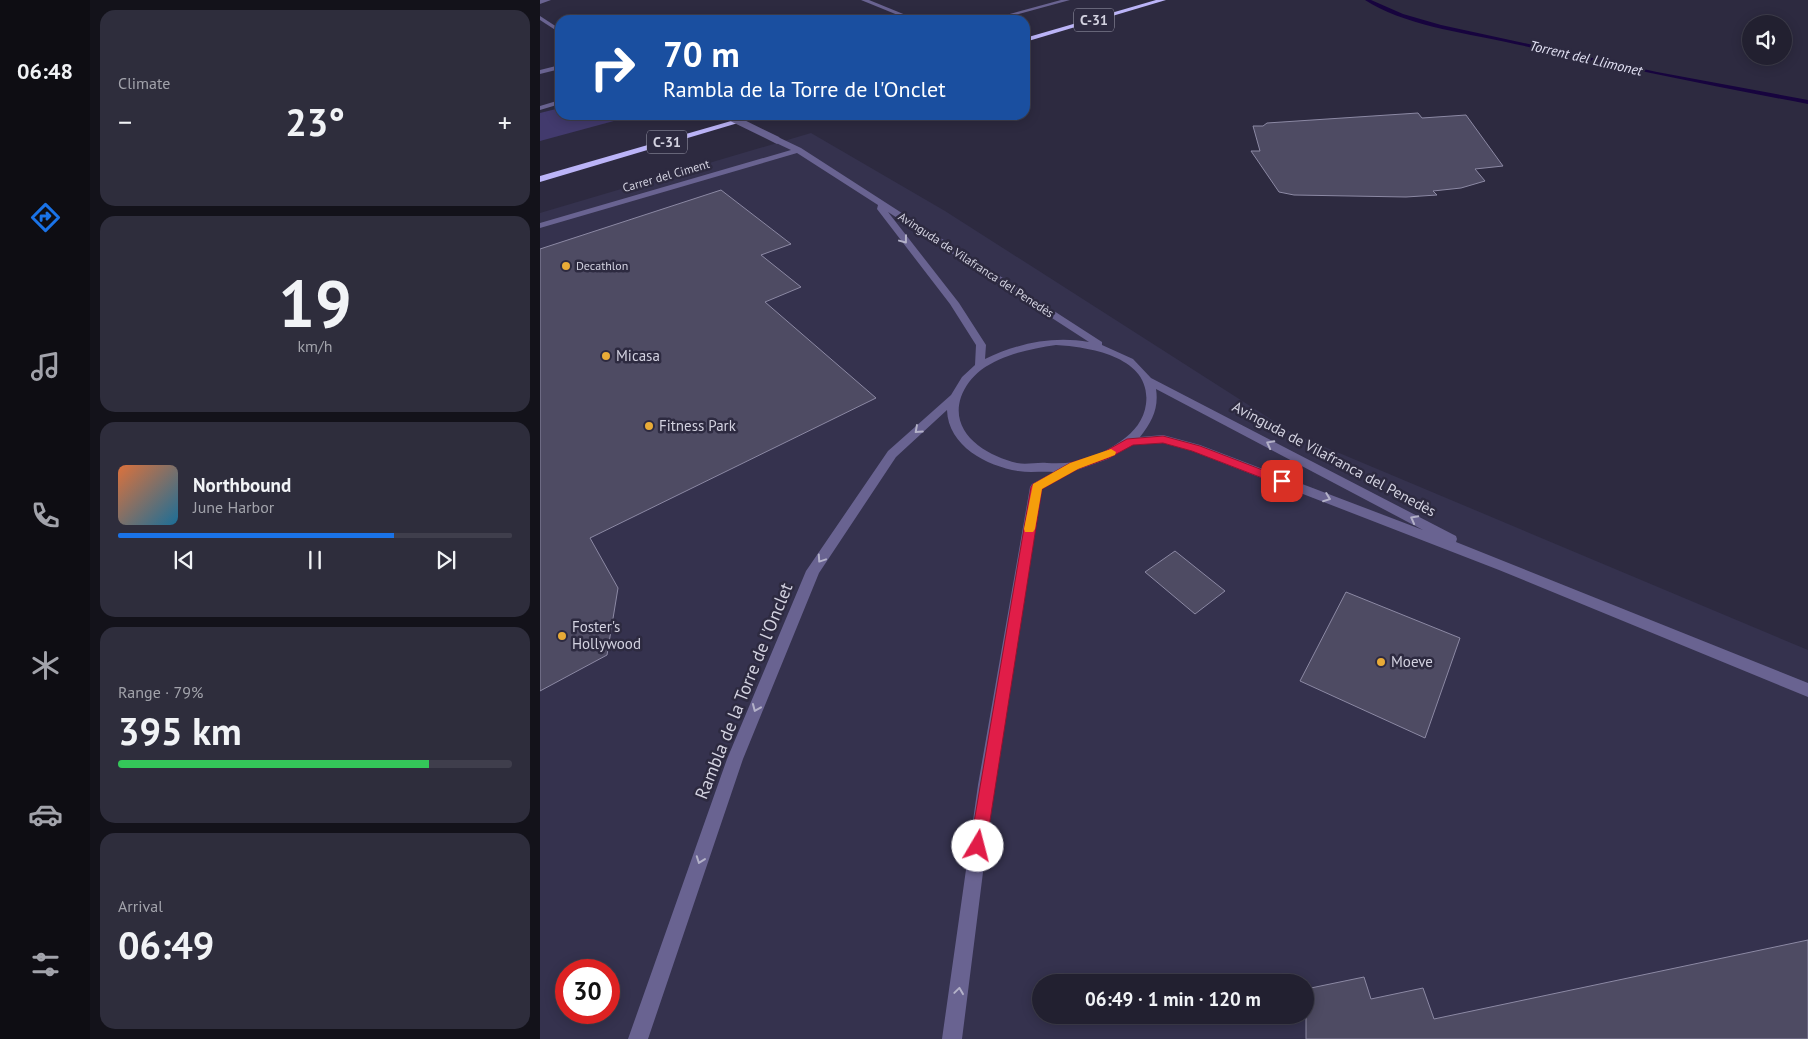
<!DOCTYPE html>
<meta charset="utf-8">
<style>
:root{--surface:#222030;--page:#2e2d3c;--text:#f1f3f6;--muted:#a2a3ab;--line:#3f3e4c;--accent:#1a73e8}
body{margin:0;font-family:"PT Sans",sans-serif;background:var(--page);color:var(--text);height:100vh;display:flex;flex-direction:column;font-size:19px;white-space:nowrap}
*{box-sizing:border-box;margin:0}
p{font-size:16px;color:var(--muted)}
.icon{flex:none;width:28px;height:28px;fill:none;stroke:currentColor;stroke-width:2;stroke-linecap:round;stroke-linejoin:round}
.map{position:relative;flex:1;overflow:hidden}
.details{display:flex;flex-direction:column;gap:10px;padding:10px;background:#13121a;width:450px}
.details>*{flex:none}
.hud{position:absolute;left:15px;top:15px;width:475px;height:105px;border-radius:15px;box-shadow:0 2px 12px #0003,0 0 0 1px var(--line);background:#1a4fa0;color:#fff;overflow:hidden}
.controls{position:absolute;left:1202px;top:15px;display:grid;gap:10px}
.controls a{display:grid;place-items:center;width:50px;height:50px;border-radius:50%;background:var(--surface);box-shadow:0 2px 12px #0003,0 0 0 1px var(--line);font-size:25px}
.speed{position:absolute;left:15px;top:959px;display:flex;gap:10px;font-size:25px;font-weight:700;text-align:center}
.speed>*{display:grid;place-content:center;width:65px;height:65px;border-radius:50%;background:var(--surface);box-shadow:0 2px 12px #0003,0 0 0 1px var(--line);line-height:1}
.speed .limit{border:8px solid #d22;background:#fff;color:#111}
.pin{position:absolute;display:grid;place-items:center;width:42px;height:42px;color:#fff;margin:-21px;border-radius:10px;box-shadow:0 2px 8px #0006}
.me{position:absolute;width:55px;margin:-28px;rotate:8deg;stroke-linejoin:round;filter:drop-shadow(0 0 4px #0008)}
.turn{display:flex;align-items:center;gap:18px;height:105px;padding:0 25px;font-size:22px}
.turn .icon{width:65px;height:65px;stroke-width:2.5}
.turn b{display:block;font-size:35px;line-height:42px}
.big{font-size:38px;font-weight:800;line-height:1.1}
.details .tile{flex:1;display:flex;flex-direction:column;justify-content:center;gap:8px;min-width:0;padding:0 18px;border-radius:15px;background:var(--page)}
.details .dial{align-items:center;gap:0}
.dial b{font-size:65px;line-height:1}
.song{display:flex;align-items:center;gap:15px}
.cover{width:60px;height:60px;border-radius:8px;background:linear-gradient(135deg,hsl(20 70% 55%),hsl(200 70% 35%))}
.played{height:5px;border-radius:2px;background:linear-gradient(90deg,var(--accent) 70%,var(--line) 70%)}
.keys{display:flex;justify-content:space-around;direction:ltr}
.heat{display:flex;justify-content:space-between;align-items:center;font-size:28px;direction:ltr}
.charge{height:8px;border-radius:4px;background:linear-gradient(90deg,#34c759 79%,var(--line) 0)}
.trip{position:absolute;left:492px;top:974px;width:282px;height:50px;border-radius:25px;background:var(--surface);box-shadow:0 2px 12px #0003,0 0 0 1px var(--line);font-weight:800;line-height:50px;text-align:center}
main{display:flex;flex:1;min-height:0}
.menu{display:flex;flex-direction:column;width:90px;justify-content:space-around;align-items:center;background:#0e0d13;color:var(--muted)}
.menu .icon{width:35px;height:35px}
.menu .active{color:var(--accent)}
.menu b{font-size:22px;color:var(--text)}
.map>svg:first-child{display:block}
.built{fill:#35324e;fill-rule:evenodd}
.green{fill:#423a6d}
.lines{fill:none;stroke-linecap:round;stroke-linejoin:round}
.stream{fill:#17043e;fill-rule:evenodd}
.building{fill:#4e4b63;stroke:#8c89a4}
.minor{fill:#696391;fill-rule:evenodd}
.highway{fill:#bbb4f8;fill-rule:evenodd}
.minor-bridge{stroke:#696391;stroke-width:7}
.oneway{stroke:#b3b1c8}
.route{fill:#e11d48;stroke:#92132f}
.slow{fill:#f59e0b}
.poi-dot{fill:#e8ab37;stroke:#2d2a40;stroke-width:2}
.labels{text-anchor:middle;stroke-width:5;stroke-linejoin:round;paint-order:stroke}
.far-street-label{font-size:12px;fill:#d3d2e0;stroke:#2d2a40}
.far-poi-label{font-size:12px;fill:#d3d2e0;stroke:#2d2a40;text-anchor:start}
.shield{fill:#2d2a40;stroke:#a1a0b0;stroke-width:1}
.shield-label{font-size:14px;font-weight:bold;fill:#d3d2e0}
.far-water-label{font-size:14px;font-style:italic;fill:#e3e2f5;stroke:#2d2a40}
.poi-label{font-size:15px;fill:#d3d2e0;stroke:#2d2a40;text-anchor:start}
.street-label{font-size:15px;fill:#d3d2e0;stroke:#2d2a40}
.near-street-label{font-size:18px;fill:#d3d2e0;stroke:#2d2a40}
</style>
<main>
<nav class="menu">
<b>06:48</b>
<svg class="icon active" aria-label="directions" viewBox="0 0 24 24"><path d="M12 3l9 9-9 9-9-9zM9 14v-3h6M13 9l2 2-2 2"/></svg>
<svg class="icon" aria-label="music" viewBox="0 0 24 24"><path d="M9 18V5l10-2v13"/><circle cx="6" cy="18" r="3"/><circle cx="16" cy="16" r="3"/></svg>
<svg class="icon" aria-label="phone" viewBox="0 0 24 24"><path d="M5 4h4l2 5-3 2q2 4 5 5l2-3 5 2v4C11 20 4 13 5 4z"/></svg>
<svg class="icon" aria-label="climate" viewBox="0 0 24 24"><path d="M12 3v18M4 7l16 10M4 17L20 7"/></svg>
<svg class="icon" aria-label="car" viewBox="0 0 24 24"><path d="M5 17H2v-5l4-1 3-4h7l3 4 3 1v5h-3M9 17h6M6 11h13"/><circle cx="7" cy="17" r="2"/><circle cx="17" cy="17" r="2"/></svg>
<svg class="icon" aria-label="filters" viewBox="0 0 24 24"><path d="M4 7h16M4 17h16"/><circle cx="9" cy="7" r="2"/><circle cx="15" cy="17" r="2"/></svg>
</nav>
<section class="details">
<div class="tile"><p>Climate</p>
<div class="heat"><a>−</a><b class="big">23°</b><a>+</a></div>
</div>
<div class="tile dial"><b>19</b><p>km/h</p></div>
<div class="tile">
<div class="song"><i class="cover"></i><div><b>Northbound</b><p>June Harbor</p></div></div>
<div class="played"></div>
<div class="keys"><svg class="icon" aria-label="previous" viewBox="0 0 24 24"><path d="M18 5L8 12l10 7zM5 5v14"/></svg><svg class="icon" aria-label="pause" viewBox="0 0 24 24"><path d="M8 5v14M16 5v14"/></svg><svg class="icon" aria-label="next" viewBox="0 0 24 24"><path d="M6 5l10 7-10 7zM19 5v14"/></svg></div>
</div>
<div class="tile"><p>Range · 79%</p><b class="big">395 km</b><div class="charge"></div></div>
<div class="tile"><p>Arrival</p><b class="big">06:49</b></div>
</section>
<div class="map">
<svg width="1268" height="1039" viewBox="0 0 1268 1039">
<rect width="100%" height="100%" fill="#2d2a40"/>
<!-- built -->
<path class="built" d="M271 133 405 211 754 434 1268 650V1039H0V213ZM26 970H69V1012H26ZM501 982H766V1015H501Z"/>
<!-- green -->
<path class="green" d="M20 108V115H96L0 141V113Z"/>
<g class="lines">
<!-- stream -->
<path class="stream" d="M825 0H831L863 14 901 25 1117 72 1268 100V104C1167 85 1067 64 966 42 923 33 861 24 825 0Z"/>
</g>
<!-- building -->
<g class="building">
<path d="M878 113 882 118 926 115 963 166 935 169 945 181 921 188 893 191 897 195 866 197 754 195 739 192 711 151H720L713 126H723L727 123Z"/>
<path d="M181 190 251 244 221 255 261 287 225 302 336 398 50 538 78 588 67 655 0 691V249Z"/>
<path d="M635 551 685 591 655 614 605 572Z"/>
<path d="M806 592 920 638 885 738 760 681Z"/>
<path d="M1268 940V1039H766V989L824 977 831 999 883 988 894 1019Z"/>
</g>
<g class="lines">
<!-- minor -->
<g class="minor">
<path d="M0 0H11L0 4Z"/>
<path d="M321 0H329L378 20H370Z"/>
<path d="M521 0H530L457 20H448Z"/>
<path d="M0 16 20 29V33L0 20Z"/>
<path d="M20 65V69L0 74V70Z"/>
<path d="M20 100V104L0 110V106Z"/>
<path d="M234 138H240L261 148 562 342V345L593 359 611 378 916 536 917 539 916 542 1268 683V697L959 570 652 451 623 443 591 445 568 459 534 471 502 489 454 785 422 1039H402L438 785 490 487 492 484 514 472C502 471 490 473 478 471 447 466 408 446 407 410L356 457 279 573 203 759 108 1039H88L187 759 266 571 348 451 411 395 422 377 435 365 436 345 410 304 337 209 338 205 257 153 0 228V223L251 150 234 142ZM348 212 549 342C513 336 478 343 445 359L446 345 419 303ZM516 345C550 347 612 357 606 404 604 420 594 432 581 441 557 458 537 465 507 463 497 462 487 465 477 463 446 456 409 433 421 397 425 386 432 377 441 370 463 354 490 349 516 345ZM616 389 883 530 660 445 623 435 600 437C612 422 619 408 616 389Z"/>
</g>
<!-- highway -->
<g class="highway">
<path d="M616 0H626L485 42V38Z"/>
<path d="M212 115H225L0 182V176Z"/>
</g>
<!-- minor-bridge -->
<path class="minor-bridge" d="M186 115 237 140"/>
</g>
<!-- one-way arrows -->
<defs><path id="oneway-chevron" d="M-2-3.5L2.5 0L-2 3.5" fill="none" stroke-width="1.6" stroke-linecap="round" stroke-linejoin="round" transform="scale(1.25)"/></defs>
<g class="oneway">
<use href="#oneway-chevron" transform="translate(364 240) rotate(53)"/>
<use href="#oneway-chevron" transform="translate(378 430) rotate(138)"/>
<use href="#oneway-chevron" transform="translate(730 444) rotate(-152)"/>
<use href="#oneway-chevron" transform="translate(787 498) rotate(21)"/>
<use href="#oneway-chevron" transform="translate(874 519) rotate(-152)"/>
<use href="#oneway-chevron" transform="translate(281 559) rotate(124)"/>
<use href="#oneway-chevron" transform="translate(216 708) rotate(113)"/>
<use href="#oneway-chevron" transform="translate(160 860) rotate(110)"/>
<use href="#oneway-chevron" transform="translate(419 991) rotate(-82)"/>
</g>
<!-- route -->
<path class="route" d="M623 436 660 446 746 479 747 481 746 484H738L652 451 623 443 593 445 569 458 538 469 502 489 446 846 443 852 438 854 432 852 430 846 491 487 493 484 530 463 562 453 587 439Z"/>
<!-- slow -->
<path class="slow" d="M571 449 576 452 575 455 538 469 502 489 495 529 493 532H485L484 529 493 484 530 463Z"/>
<!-- markers -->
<g class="poi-dot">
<circle cx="26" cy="266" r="5"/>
<circle cx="66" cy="356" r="5"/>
<circle cx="109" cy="426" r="5"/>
<circle cx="22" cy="636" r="5"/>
<circle cx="841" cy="662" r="5"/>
</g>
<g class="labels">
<!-- far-street labels -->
<g class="far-street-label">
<text transform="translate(126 176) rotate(-16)" y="4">Carrer del Ciment</text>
<text transform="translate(436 265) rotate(33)" y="4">Avinguda de Vilafranca del Penedès</text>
</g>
<!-- far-poi labels -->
<g class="far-poi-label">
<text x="36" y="270">Decathlon</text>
</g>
<!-- shield labels -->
<g class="shield">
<rect x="534" y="8.5" width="40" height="23" rx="4"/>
<rect x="107" y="130.5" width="40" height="23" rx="4"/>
</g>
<g class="shield-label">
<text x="554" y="25">C-31</text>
<text x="127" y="147">C-31</text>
</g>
<!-- far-water labels -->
<g class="far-water-label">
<text transform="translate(1046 58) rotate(13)" y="5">Torrent del Llimonet</text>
</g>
<!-- poi labels -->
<g class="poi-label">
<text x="76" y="361">Micasa</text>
<text x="119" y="431">Fitness Park</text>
<text x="32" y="632">Foster's<tspan x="32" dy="17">Hollywood</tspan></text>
<text x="851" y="667">Moeve</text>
</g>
<!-- street labels -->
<g class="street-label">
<text transform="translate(794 459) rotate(28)" y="5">Avinguda de Vilafranca del Penedès</text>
</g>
<!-- near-street labels -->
<g class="near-street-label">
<text transform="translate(204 691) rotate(-68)" y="6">Rambla de la Torre de l'Onclet</text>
</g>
</g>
</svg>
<div class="controls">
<a><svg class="icon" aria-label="sound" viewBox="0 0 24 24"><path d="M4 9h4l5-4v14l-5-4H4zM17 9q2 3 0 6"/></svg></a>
</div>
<div class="speed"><div class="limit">30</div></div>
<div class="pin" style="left:742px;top:481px;background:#d93025"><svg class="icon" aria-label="arrive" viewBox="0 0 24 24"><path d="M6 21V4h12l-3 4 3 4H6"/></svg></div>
<svg class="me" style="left:438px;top:846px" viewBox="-20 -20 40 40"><circle r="19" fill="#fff"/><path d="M0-13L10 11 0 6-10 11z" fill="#e11d48"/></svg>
<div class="trip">06:49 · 1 min · 120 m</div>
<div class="hud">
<div class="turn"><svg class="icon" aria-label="right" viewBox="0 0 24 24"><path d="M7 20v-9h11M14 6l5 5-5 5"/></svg><div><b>70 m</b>Rambla de la Torre de l'Onclet</div></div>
</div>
</div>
</main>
